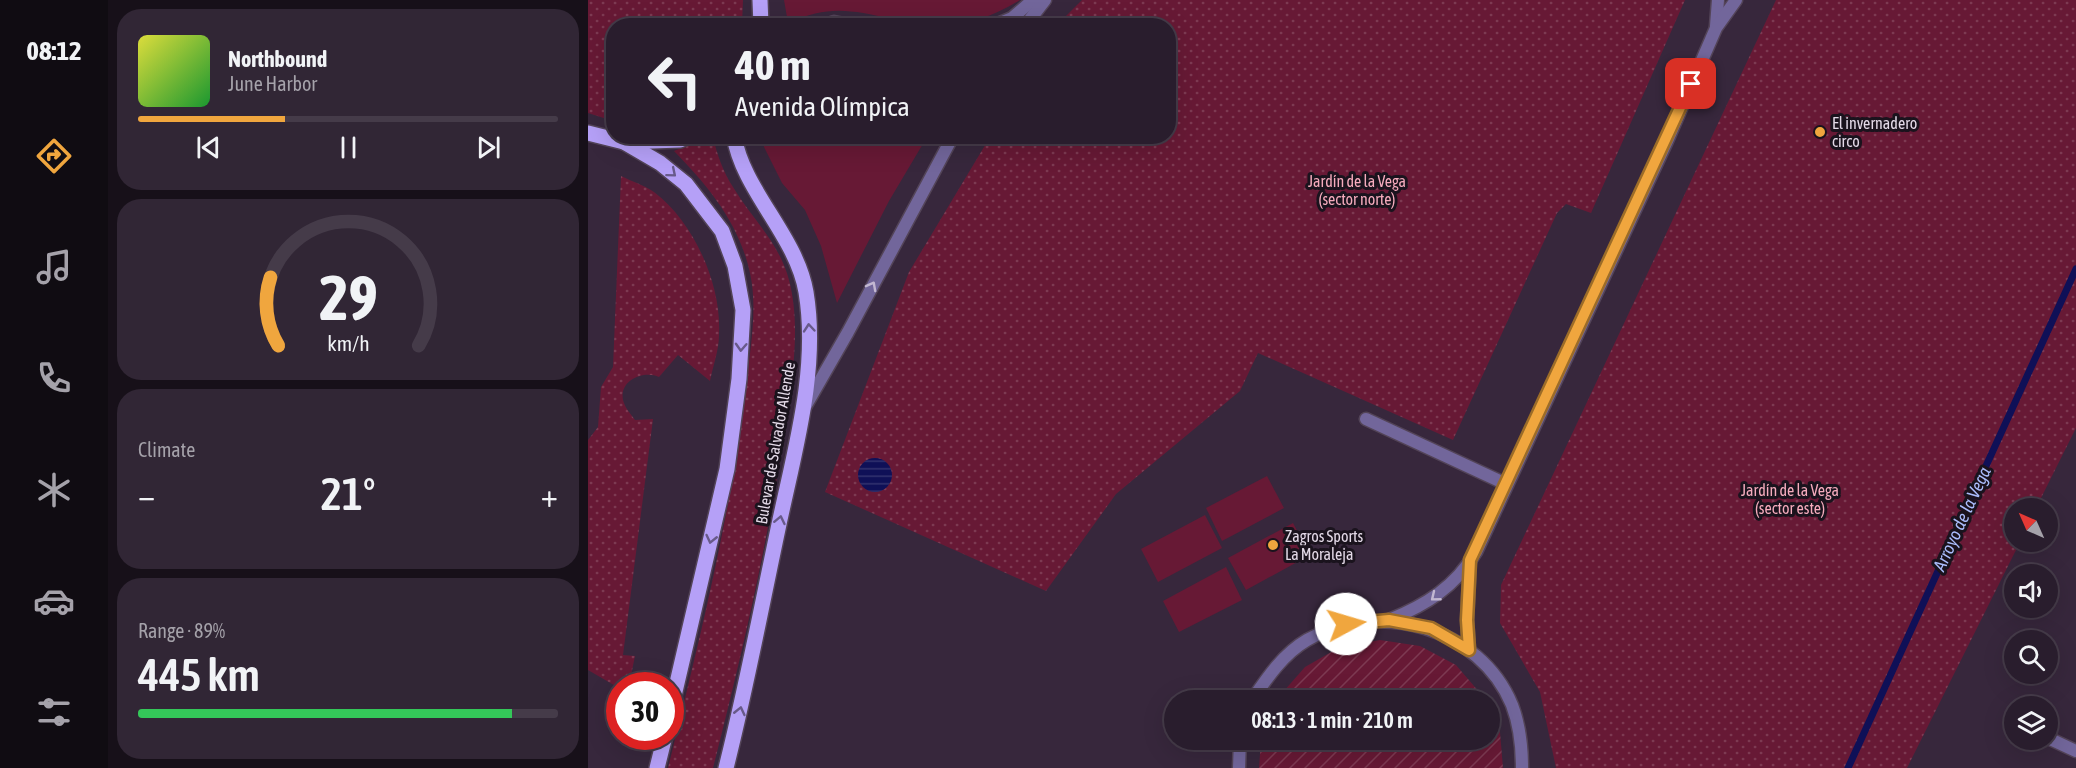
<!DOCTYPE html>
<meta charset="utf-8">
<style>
:root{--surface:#291d2d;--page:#312635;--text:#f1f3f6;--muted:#a5a2aa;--line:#453b49;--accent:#f0a63e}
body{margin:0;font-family:"Asap Condensed",sans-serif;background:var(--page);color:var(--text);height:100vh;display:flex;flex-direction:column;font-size:22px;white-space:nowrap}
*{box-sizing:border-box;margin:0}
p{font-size:20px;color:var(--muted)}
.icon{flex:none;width:33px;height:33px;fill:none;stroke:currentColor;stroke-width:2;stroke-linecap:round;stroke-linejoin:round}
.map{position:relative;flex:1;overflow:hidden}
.drawer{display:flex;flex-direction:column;gap:9px;padding:9px;background:#171019;width:480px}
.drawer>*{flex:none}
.top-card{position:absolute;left:18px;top:18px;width:570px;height:126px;border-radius:24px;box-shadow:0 6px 24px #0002,0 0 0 2px var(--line);background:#291d2d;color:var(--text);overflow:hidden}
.needle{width:39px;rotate:315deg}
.buttons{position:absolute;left:1416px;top:498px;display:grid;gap:12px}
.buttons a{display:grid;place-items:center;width:54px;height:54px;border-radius:50%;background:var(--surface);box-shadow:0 6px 24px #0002,0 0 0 2px var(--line);font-size:30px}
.speed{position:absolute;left:18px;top:672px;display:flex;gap:12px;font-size:30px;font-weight:700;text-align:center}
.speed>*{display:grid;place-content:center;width:78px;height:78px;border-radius:50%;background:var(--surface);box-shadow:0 6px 24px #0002,0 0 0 2px var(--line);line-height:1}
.speed .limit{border:9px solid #d22;background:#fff;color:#111}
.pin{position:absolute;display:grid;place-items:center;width:51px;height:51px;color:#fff;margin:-26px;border-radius:12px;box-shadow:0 3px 9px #0006}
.me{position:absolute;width:66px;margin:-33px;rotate:84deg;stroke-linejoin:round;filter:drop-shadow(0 0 4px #0008)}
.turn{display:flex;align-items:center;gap:21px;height:126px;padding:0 30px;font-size:27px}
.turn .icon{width:78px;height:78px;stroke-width:2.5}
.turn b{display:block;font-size:42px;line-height:51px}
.big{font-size:45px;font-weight:600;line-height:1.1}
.drawer .tile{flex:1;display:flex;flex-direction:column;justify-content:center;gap:9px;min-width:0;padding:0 21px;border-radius:24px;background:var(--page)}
.drawer .dial{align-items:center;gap:0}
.dial svg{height:156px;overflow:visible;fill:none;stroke:var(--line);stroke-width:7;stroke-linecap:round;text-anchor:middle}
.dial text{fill:var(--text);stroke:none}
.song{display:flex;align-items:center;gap:18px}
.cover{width:72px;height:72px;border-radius:9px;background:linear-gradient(135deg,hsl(60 70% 55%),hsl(130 70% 35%))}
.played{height:6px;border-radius:3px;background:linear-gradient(90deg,var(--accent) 35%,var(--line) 35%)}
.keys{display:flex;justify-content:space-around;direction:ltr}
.heat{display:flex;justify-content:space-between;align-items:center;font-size:33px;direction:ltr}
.charge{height:9px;border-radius:4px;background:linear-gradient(90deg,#34c759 89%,var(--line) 0)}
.trip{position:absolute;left:576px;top:690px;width:336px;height:60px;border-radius:30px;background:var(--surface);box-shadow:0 6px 24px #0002,0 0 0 2px var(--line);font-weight:600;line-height:60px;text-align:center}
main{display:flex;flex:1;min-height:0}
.tabs{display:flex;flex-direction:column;width:108px;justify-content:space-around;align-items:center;background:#100c12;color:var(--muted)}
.tabs .icon{width:42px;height:42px}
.tabs .on{color:var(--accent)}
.tabs b{font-size:27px;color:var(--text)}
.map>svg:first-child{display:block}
.grass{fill:#671935}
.park{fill:url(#park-dots)}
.garden{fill:url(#garden-furrows)}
.water{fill:url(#water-rules)}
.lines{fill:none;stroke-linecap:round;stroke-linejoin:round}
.stream{stroke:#0f1057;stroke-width:7}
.service-casing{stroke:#534458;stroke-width:15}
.minor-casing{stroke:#534458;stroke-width:15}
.primary-casing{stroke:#534458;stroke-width:18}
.service{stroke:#72669b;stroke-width:12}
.minor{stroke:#72669b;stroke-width:12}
.primary{stroke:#b5a0f7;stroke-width:15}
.oneway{stroke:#685a8a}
.oneway2{stroke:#c2b7d1}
.route-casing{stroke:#9c6c28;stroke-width:15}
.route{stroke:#f0a63e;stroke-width:10}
.poi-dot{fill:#f0a63e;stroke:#1a131d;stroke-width:2}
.labels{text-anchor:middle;stroke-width:6;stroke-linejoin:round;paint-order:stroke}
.poi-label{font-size:16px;fill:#e4dae8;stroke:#1a131d;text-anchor:start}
.park-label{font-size:16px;fill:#f6abbd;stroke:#1a131d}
.street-label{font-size:16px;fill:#e4dae8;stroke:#1a131d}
.water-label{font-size:18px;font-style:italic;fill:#aabcfb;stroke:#1a131d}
</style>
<main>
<nav class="tabs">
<b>08:12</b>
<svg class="icon on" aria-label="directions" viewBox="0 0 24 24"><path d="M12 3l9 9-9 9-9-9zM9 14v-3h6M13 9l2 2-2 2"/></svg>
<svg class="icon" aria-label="music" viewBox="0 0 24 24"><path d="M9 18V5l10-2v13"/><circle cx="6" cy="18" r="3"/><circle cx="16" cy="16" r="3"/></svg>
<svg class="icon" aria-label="phone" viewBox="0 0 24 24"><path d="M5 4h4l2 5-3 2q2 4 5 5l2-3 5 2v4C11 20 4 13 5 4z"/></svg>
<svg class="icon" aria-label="climate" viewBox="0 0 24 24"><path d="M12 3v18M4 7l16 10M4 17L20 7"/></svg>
<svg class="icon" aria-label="car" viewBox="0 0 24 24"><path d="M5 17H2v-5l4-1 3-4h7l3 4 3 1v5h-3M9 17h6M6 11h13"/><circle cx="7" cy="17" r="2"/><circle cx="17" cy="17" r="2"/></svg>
<svg class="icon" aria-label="filters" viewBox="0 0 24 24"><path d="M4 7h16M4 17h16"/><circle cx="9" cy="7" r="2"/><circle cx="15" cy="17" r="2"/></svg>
</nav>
<section class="drawer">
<div class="tile">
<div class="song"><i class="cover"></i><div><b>Northbound</b><p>June Harbor</p></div></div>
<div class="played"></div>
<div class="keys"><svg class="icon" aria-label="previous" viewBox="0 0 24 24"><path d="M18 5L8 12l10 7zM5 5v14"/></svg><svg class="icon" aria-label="pause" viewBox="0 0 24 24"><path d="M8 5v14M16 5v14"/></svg><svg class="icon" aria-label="next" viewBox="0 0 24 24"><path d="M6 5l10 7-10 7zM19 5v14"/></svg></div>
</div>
<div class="tile dial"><svg viewBox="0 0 100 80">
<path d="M14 69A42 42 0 1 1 86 69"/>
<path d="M14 69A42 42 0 0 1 10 34" stroke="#f0a63e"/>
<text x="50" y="56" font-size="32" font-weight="700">29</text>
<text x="50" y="72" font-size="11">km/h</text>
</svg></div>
<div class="tile"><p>Climate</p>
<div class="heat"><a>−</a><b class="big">21°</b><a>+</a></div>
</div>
<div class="tile"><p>Range · 89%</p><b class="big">445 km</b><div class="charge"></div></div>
</section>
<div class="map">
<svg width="1488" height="768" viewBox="0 0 1488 768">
<defs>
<pattern id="park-dots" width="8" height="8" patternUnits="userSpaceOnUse" patternTransform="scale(1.5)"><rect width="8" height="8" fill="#671935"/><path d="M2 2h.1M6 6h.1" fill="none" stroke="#7d3a52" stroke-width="1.8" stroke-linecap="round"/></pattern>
<pattern id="garden-furrows" width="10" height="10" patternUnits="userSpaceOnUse" patternTransform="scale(1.5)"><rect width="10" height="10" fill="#671935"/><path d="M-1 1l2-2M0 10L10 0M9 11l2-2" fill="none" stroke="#7d3a52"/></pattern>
<pattern id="water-rules" width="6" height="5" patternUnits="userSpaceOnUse" patternTransform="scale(1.5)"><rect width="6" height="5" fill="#0f1057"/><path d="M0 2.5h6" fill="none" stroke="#32326f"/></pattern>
</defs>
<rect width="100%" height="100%" fill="#37273c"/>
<!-- grass -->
<g class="grass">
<path d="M196 0H432C399 20 365 31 326 26 318 25 311 21 304 19 262 10 241 5 200 23Z"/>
<path d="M175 137H339L301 201 249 303 233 246 217 210 194 183 176 147Z"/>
<path d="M679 476 696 508 634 541 618 508Z"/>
<path d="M617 515 634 548 570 582 553 549Z"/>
<path d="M705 523 722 555 658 590 640 558Z"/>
<path d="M638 567 654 600 591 632 575 601Z"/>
</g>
<!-- park -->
<g class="park">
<path d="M0 0H155L154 25 26 26 25 121 0 113Z"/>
<path d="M494 0H1097L1003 213 978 204 969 213 865 440 670 353 652 391 528 494 458 591 237 492 321 272 402 137 580 136V26L469 25Z"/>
<path d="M1188 0H1488V428L1448 508H1426V542H1432L1319 768H968L952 692 912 623 913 585Z"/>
<path d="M119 137H125C129 154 135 172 145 187 164 219 191 242 201 280 214 330 203 384 196 434 179 547 153 658 125 768H80C111 641 143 515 158 386 162 350 170 309 162 273 151 223 121 187 86 151Z"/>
<path d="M33 176C43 181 56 185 66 192 106 222 134 285 131 335 131 350 125 366 122 381L90 355 71 377C56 370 31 380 35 400 37 408 42 413 47 420L65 419 35 655 47 656 41 685 31 688 0 670V440L10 427 13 387 25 367Z"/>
</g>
<!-- garden -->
<g class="garden">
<path d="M792 640 832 646 868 665 898 700H688L717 667 752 647Z"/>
<path d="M902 708 912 732 915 768H671L673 740H902Z"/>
</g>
<!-- water -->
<circle class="water" cx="287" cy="475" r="17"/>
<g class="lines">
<!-- stream -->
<path class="stream" d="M1260 768 1488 269"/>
<defs>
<g id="service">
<path d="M778 419 918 484"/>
<path d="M1460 738 1488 751"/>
</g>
<g id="minor">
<path d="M235 26 246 22 266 26"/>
<path d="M405 26 424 18 445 0"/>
<path d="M437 26 457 0"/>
<path d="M1128 26 1130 0"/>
<path d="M217 407 260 332 365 136"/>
<path d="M801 620C838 605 867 587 888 552L1079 141 1128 28 1148 0"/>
<path d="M881 650 879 620 882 560"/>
<path d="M664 700C679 678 695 654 719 640 790 599 892 627 924 705 932 726 934 746 934 768"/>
<path d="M651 768 652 740"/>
</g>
<g id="primary">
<path d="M172 0 173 26"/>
<path d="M0 133 36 142 92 140 100 136"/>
<path d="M36 142 72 163 98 184 134 231 147 266 155 310 151 379 139 469 82 713"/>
<path d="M69 768 77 736"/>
<path d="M138 768C158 689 173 609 190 529 206 452 231 370 218 292 208 235 155 191 146 136"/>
</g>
</defs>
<!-- service casing -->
<use href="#service" class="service-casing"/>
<!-- minor casing -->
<use href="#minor" class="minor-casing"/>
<!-- primary casing -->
<use href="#primary" class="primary-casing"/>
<!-- service -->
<use href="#service" class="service"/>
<!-- minor -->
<use href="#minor" class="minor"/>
<!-- primary -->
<use href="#primary" class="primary"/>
</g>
<!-- one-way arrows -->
<defs><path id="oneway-chevron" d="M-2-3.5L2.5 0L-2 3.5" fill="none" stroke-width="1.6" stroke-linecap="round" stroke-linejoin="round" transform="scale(1.5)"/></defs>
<g class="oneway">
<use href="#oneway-chevron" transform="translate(84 173) rotate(40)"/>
<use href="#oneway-chevron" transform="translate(221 328) rotate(-95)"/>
<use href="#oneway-chevron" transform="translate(153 347) rotate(93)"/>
<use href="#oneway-chevron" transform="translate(192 520) rotate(-78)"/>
<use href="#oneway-chevron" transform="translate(123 539) rotate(103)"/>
<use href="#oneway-chevron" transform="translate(152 711) rotate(-77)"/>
</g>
<g class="oneway2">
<use href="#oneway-chevron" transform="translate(284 286) rotate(-62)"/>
<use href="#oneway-chevron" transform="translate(847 597) rotate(141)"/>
</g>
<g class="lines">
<defs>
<path id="route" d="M758 624 801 620 843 628 881 650 879 620 882 560 1103 84"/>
</defs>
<!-- route casing -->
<use href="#route" class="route-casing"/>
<!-- route -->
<use href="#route" class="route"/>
</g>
<!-- markers -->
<g class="poi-dot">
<circle cx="1232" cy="132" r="6"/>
<circle cx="685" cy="545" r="6"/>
</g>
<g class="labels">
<!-- poi labels -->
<g class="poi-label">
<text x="1244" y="129">El invernadero<tspan x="1244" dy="18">circo</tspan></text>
<text x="697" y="542">Zagros Sports<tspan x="697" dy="18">La Moraleja</tspan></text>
</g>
<!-- park labels -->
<g class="park-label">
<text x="769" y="187">Jardín de la Vega<tspan x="769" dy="18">(sector norte)</tspan></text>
<text x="1202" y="496">Jardín de la Vega<tspan x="1202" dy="18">(sector este)</tspan></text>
</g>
<!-- street labels -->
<g class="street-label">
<text transform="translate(187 443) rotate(-80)" y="6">Bulevar de Salvador Allende</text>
</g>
<!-- water labels -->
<g class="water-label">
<text transform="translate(1374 519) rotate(-65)" y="6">Arroyo de la Vega</text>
</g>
</g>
</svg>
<div class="buttons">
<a><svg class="needle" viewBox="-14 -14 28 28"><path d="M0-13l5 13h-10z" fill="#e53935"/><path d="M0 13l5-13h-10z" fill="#a5a2aa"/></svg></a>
<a><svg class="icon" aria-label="sound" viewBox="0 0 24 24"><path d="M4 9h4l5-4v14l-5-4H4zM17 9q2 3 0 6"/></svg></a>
<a><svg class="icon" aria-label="search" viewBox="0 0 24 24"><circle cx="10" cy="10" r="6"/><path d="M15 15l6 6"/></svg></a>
<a><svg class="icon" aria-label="layers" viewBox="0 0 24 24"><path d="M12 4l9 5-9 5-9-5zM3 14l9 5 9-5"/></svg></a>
</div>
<div class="speed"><div class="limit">30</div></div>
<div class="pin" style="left:1103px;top:84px;background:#d93025"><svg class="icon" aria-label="arrive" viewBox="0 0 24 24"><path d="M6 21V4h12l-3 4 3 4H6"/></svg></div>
<svg class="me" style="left:758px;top:624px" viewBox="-20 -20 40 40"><circle r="19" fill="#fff"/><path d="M0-13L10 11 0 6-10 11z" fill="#f0a63e"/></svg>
<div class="trip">08:13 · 1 min · 210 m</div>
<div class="top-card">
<div class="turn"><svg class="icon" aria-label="left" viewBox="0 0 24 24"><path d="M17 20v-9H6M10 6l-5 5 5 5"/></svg><div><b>40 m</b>Avenida Olímpica</div></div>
</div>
</div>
</main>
